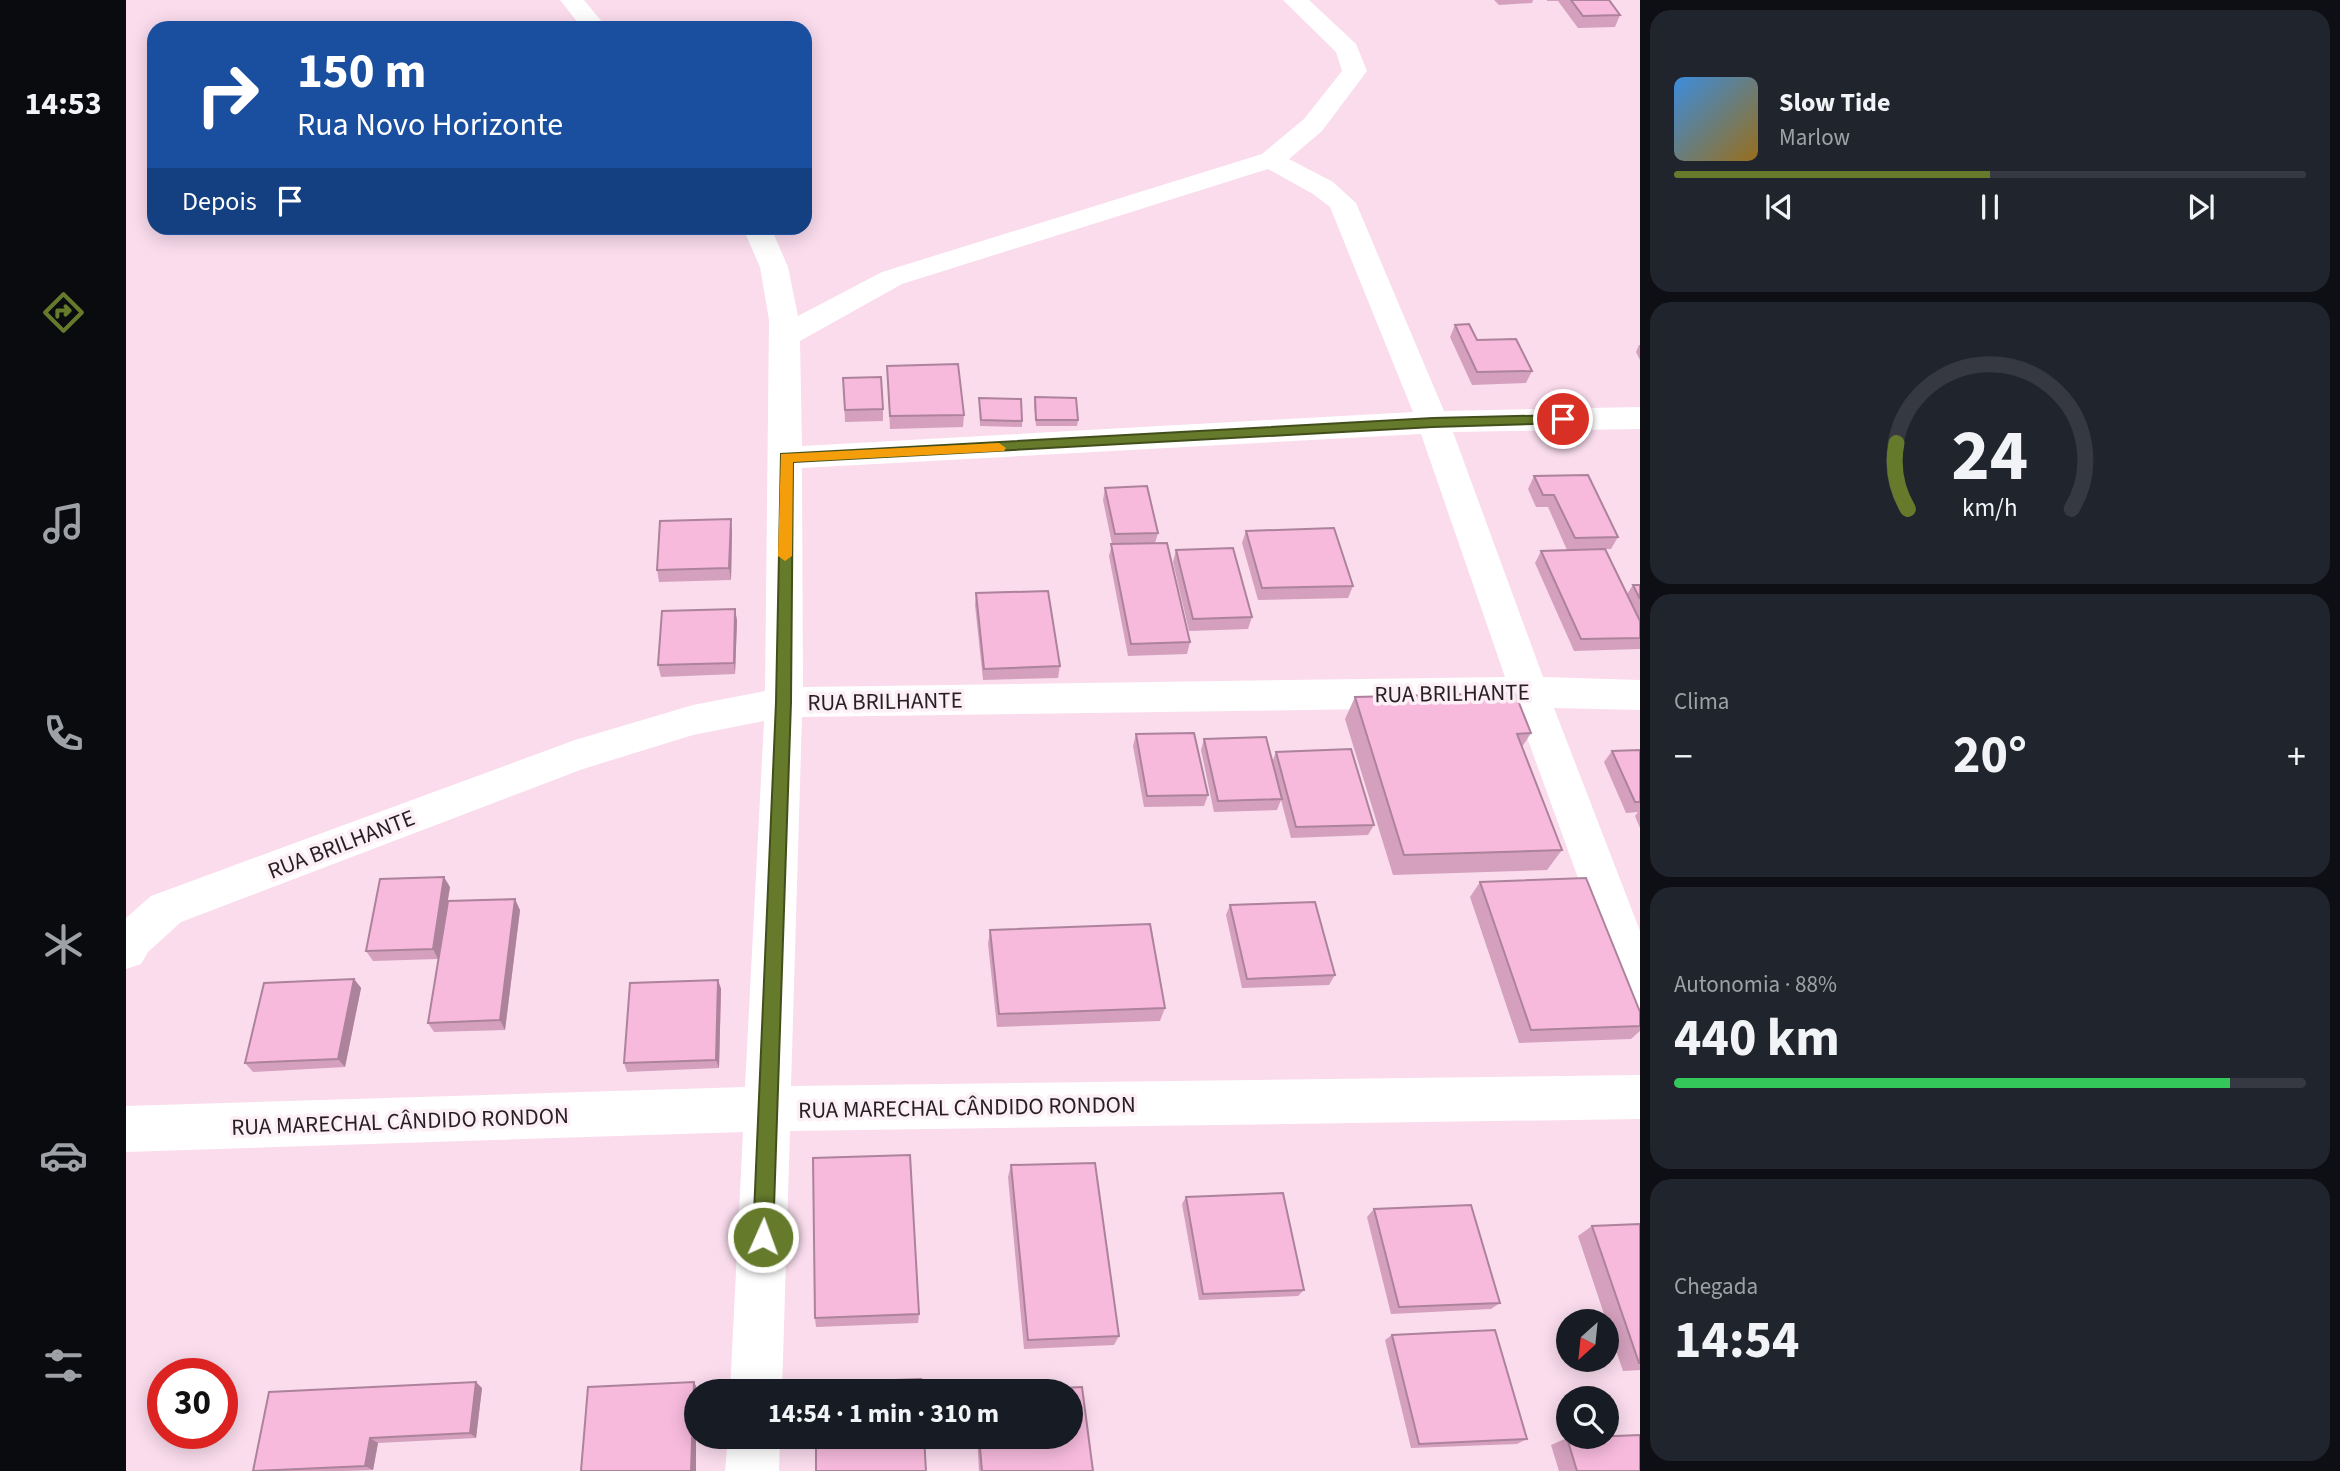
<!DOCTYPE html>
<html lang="pt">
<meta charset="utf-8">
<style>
:root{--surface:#171b24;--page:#20242c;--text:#f1f3f6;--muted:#9ea1a6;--line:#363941;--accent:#657a2b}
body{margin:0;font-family:"Source Sans 3",sans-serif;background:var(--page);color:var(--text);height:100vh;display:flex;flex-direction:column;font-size:26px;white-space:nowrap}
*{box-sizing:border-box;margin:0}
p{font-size:23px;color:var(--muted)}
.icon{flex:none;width:38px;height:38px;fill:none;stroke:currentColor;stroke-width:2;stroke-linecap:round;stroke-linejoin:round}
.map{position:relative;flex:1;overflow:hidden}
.panel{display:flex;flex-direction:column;gap:10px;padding:10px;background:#0d0f14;width:700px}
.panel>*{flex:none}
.top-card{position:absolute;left:21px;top:21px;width:665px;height:214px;border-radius:21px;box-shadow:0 4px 18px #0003;background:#1a4fa0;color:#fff;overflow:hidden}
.needle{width:46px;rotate:207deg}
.tools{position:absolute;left:1430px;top:1309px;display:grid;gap:14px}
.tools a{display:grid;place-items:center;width:63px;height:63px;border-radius:50%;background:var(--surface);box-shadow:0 4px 18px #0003;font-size:35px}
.speed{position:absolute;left:21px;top:1358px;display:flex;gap:14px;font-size:35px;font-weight:700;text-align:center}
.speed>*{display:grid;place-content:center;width:91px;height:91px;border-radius:50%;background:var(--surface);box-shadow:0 4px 18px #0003;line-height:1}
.speed .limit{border:10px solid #d22;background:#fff;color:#111}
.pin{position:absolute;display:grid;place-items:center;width:60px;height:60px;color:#fff;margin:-30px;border:4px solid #fff;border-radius:50%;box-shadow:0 2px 7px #0007}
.me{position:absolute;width:77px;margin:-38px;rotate:2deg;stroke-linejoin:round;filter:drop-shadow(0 0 5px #0008)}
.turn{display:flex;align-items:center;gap:24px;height:147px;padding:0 35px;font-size:32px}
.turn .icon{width:91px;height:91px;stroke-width:2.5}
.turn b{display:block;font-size:49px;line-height:60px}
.then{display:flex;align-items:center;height:66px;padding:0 35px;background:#0003;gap:14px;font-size:26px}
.big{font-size:52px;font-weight:700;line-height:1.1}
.panel .tile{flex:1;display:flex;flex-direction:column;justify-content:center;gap:10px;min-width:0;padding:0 24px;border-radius:21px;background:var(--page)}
.panel .dial{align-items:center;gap:0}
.dial svg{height:182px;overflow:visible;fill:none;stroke:var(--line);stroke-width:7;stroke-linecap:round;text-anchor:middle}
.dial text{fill:var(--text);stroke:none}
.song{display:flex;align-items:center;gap:21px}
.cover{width:84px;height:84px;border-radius:10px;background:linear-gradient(135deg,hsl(210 70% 55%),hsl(40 70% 35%))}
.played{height:7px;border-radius:4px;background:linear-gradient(90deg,var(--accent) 50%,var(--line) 50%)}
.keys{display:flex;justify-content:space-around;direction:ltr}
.heat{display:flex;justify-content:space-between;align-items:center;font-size:38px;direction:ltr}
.charge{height:10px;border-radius:5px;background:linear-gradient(90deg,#34c759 88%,var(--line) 0)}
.trip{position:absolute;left:558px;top:1379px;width:399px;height:70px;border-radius:35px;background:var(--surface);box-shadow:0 4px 18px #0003;font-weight:700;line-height:70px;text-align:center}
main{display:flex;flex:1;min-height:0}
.tabs{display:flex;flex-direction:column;width:126px;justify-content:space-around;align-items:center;background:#090b0e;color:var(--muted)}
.tabs .icon{width:49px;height:49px}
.tabs .current{color:var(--accent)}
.tabs b{font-size:32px;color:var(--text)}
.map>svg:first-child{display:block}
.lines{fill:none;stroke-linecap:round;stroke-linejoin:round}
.street{fill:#fff;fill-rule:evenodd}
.wall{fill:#d4a0be}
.shaded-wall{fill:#ad829b}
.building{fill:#f7badd;stroke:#ad829b;stroke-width:2}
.route{fill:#657a2b;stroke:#424f1c;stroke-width:2}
.slow{fill:#f59e0b}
.labels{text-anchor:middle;stroke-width:7;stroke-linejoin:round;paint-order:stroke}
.street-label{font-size:23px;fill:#281e24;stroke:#fcf0f6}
</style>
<main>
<nav class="tabs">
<b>14:53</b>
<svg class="icon current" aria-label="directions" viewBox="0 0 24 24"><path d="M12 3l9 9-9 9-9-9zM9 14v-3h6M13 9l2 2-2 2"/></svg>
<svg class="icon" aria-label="music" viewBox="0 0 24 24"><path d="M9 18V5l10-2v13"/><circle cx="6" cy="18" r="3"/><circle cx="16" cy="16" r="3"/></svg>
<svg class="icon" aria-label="phone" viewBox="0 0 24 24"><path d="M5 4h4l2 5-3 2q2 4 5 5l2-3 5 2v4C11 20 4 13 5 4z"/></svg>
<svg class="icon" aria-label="climate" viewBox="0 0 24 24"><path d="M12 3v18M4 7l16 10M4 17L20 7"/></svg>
<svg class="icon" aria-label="car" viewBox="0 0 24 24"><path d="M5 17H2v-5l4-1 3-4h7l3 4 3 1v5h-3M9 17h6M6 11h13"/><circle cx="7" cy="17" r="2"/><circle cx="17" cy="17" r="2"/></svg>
<svg class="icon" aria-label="filters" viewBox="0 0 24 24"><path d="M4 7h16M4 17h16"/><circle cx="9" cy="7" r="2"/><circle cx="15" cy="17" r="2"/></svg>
</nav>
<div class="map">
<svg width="1514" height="1471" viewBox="0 0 1514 1471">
<rect width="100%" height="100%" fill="#fadced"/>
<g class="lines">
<!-- street -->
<g class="street">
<path d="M434 0H458L481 28H456Z"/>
<path d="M1157 0H1183L1230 44 1241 71 1196 131 1163 159 1207 182 1230 203 1318 411 1514 407V429L1327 432 1417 677 1514 680V710L1428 708 1514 931V1008L1499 1002 1492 988 1390 707 676 717 665 1086 1514 1075V1119L664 1131 656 1391H604L617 1132 0 1152V1106L619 1087 638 721 567 735 457 769 55 922 22 952 15 964 0 969V918L25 896 449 740 567 705 639 691 643 320 634 267 617 228H645L662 267 672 316 756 272 1136 154 1178 119 1216 71 1210 52ZM1142 169 1187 194 1204 207 1287 412 676 446 674 341 776 284ZM1295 434 1379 677 677 687 676 468Z"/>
<path d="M602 1437H654L653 1471H599Z"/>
</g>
</g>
<!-- wall -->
<g class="wall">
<path d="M1368 0H1407L1406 3 1373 5Z"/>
<path d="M1421 0H1483L1494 15 1489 27 1452 28 1432 1H1421Z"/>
<path d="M1329 325 1351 340 1406 371 1400 383 1346 385 1324 337Z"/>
<path d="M1513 345H1514V360L1510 352Z"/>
<path d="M761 366 838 415 837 427 764 429Z"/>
<path d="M717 378 757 409V421L719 422Z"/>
<path d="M909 397 952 420 951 426H910L908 404Z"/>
<path d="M853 398 896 421V427L854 426Z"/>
<path d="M1408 476 1492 537 1485 549 1441 550 1422 507H1410L1402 489Z"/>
<path d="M979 488 1032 533 1029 543 1064 642 1061 654 1002 656 983 556 986 544 977 500Z"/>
<path d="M606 531 605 580 533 582 531 570Z"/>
<path d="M1120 531 1227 586 1222 598 1132 600 1116 543Z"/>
<path d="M1050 550 1126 617 1122 629 1063 631 1047 562Z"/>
<path d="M1415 551 1501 594 1507 585H1514V649L1448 651 1409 563Z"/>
<path d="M850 593 934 666 932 678 857 680 849 605Z"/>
<path d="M609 609 611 621 609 674 535 677 532 665Z"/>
<path d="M1229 697 1405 733 1396 747 1436 850 1421 870 1267 875 1219 719Z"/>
<path d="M1010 734 1082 795 1078 806 1018 807 1007 746Z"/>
<path d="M1078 739 1146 762 1150 752 1248 825 1242 835 1165 838 1155 800 1151 810 1088 812 1075 750Z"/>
<path d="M1514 750V828L1509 816 1512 812 1500 813 1478 762 1486 751Z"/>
<path d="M1354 882 1514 1012V1031L1505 1039 1393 1043 1344 897Z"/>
<path d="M324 887 312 959 247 961 240 951Z"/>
<path d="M1104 905 1209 975 1203 985 1116 988 1100 915Z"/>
<path d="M394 910 379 1030 308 1032 302 1023Z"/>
<path d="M864 930 1039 1008 1034 1021 871 1027 862 944Z"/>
<path d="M228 979 235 988 219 1067 127 1072 119 1063Z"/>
<path d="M592 980 595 989 593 1068 501 1072 498 1063Z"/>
<path d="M885 1165 993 1336 988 1345 898 1349 882 1177Z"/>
<path d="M1060 1197 1178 1290 1172 1296 1073 1300 1056 1204Z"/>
<path d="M1248 1209 1374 1303 1365 1309 1265 1314 1241 1217Z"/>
<path d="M1514 1224V1370L1497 1371 1452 1236 1466 1226Z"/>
<path d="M793 1314 792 1323 690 1327 689 1318Z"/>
<path d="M1266 1335 1401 1439 1391 1444 1285 1448 1259 1340Z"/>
<path d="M356 1388 350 1438 252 1443 247 1470 218 1471H128Z"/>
<path d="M851 1437H945L967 1471H853Z"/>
<path d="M1441 1438 1514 1471H1433L1425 1445Z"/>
</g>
<!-- shaded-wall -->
<g class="shaded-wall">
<path d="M605 519 606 531 605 580 603 568Z"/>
<path d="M609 609 611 621 609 674 608 663Z"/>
<path d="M318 877 324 887 312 959 307 949Z"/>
<path d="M389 899 394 910 379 1030 374 1020Z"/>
<path d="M228 979 235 988 219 1067 212 1059Z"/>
<path d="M592 980 595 989 593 1068 590 1060Z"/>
<path d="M350 1382 356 1388 350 1438 344 1433Z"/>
<path d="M568 1382 572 1390V1391H570V1471H565Z"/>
<path d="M244 1438 252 1443 247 1470 239 1466Z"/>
</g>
<!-- building -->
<g class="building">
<path d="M1445 0H1483L1494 15 1457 16Z"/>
<path d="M1343 324 1351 340 1390 339 1406 371 1351 372 1329 325Z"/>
<path d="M832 364 838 415 764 416 761 366Z"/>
<path d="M755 377 757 409 719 410 717 378Z"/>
<path d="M909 397 950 398 952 420H910Z"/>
<path d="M853 398 895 399 896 421 855 420Z"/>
<path d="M1462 475 1492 537 1449 538 1428 495H1417L1408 476Z"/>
<path d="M1021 486 1032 533 989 534 979 488Z"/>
<path d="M605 519 603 568 531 570 534 521Z"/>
<path d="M1208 528 1227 586 1136 588 1120 531Z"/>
<path d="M1041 543 1064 642 1005 644 985 544Z"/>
<path d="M1107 548 1126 617 1067 619 1050 550Z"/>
<path d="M1479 549 1514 621V638L1455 639 1415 551Z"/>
<path d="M1507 585H1514V599Z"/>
<path d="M922 591 934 666 858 669 850 593Z"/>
<path d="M609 609 608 663 532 665 536 611Z"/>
<path d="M1389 693 1405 733 1391 734 1436 850 1278 855 1229 697Z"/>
<path d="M1068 733 1082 795 1021 796 1010 734Z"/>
<path d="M1140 737 1156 799 1092 801 1078 739Z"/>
<path d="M1225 749 1248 825 1170 827 1150 752Z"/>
<path d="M1514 750V802H1509L1486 751Z"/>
<path d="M318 877 307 949 240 951 254 879Z"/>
<path d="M1460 878 1514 1012V1026L1405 1030 1354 882Z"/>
<path d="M389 899 374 1020 302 1023 322 901Z"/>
<path d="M1189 902 1209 975 1121 979 1104 905Z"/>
<path d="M1024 924 1039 1008 873 1014 864 930Z"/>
<path d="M228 979 212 1059 119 1063 138 983Z"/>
<path d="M592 980 590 1060 498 1063 504 983Z"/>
<path d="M784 1155 793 1314 689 1318 687 1158Z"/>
<path d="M969 1163 993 1336 902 1340 885 1165Z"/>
<path d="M1157 1193 1178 1290 1077 1294 1060 1197Z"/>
<path d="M1345 1205 1374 1303 1273 1307 1248 1209Z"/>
<path d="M1514 1224V1363H1513L1466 1226Z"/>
<path d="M1369 1330 1401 1439 1293 1444 1266 1335Z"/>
<path d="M795 1379 796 1391H689V1383Z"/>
<path d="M350 1382 344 1433 244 1438 239 1466 127 1471 143 1392Z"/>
<path d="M568 1382 565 1471H455L462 1387Z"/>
<path d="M956 1387 967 1471H856L853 1437H945V1391H869Z"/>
<path d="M1514 1435V1471H1451L1441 1438Z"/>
<path d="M690 1437H798L800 1471H690Z"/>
</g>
<!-- route -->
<path class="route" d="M1437 415 1443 419 1441 423 1307 427 667 462 665 702 647 1237 644 1245 637 1248 630 1245 627 1237 650 702 655 454 1307 418Z"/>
<!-- slow -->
<path class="slow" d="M873 443 880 448 878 451 667 462 666 556 659 561 652 556 655 454Z"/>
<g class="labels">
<!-- street labels -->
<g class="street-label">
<text transform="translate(1326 693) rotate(-1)" y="8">RUA BRILHANTE</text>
<text transform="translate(759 701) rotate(-1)" y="8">RUA BRILHANTE</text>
<text transform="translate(215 844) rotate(-21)" y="8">RUA BRILHANTE</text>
<text transform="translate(841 1107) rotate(-1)" y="8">RUA MARECHAL CÂNDIDO RONDON</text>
<text transform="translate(274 1121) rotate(-2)" y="8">RUA MARECHAL CÂNDIDO RONDON</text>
</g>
</g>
</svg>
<div class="tools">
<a><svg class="needle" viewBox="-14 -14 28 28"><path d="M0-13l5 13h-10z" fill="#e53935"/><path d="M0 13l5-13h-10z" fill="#9ea1a6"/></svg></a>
<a><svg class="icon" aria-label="search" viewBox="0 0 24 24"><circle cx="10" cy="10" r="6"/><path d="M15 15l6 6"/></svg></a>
</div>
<div class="speed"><div class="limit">30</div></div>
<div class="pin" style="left:1437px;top:419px;background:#d93025"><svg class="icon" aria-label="arrive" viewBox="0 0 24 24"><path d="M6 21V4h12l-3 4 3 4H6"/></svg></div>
<svg class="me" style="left:637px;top:1237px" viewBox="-20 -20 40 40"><circle r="17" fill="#657a2b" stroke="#fff" stroke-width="3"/><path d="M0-11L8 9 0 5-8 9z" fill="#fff"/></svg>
<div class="trip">14:54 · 1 min · 310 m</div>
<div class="top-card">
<div class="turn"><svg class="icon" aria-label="right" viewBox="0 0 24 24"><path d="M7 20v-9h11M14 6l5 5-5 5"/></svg><div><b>150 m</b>Rua Novo Horizonte</div></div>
<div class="then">Depois<svg class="icon" aria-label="arrive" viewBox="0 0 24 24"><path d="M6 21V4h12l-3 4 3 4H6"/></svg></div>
</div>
</div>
<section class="panel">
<div class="tile">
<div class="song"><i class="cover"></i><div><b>Slow Tide</b><p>Marlow</p></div></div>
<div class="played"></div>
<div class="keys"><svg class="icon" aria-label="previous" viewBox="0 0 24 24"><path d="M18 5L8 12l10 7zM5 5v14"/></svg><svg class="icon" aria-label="pause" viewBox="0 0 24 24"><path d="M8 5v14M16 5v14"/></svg><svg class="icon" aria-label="next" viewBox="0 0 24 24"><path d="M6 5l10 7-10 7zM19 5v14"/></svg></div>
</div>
<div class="tile dial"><svg viewBox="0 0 100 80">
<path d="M14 69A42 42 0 1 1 86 69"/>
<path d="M14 69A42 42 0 0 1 9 40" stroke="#657a2b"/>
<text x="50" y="56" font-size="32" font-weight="700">24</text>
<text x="50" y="72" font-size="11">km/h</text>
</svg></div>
<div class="tile"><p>Clima</p>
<div class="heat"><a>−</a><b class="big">20°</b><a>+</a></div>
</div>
<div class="tile"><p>Autonomia · 88%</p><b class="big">440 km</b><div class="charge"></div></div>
<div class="tile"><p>Chegada</p><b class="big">14:54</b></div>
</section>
</main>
